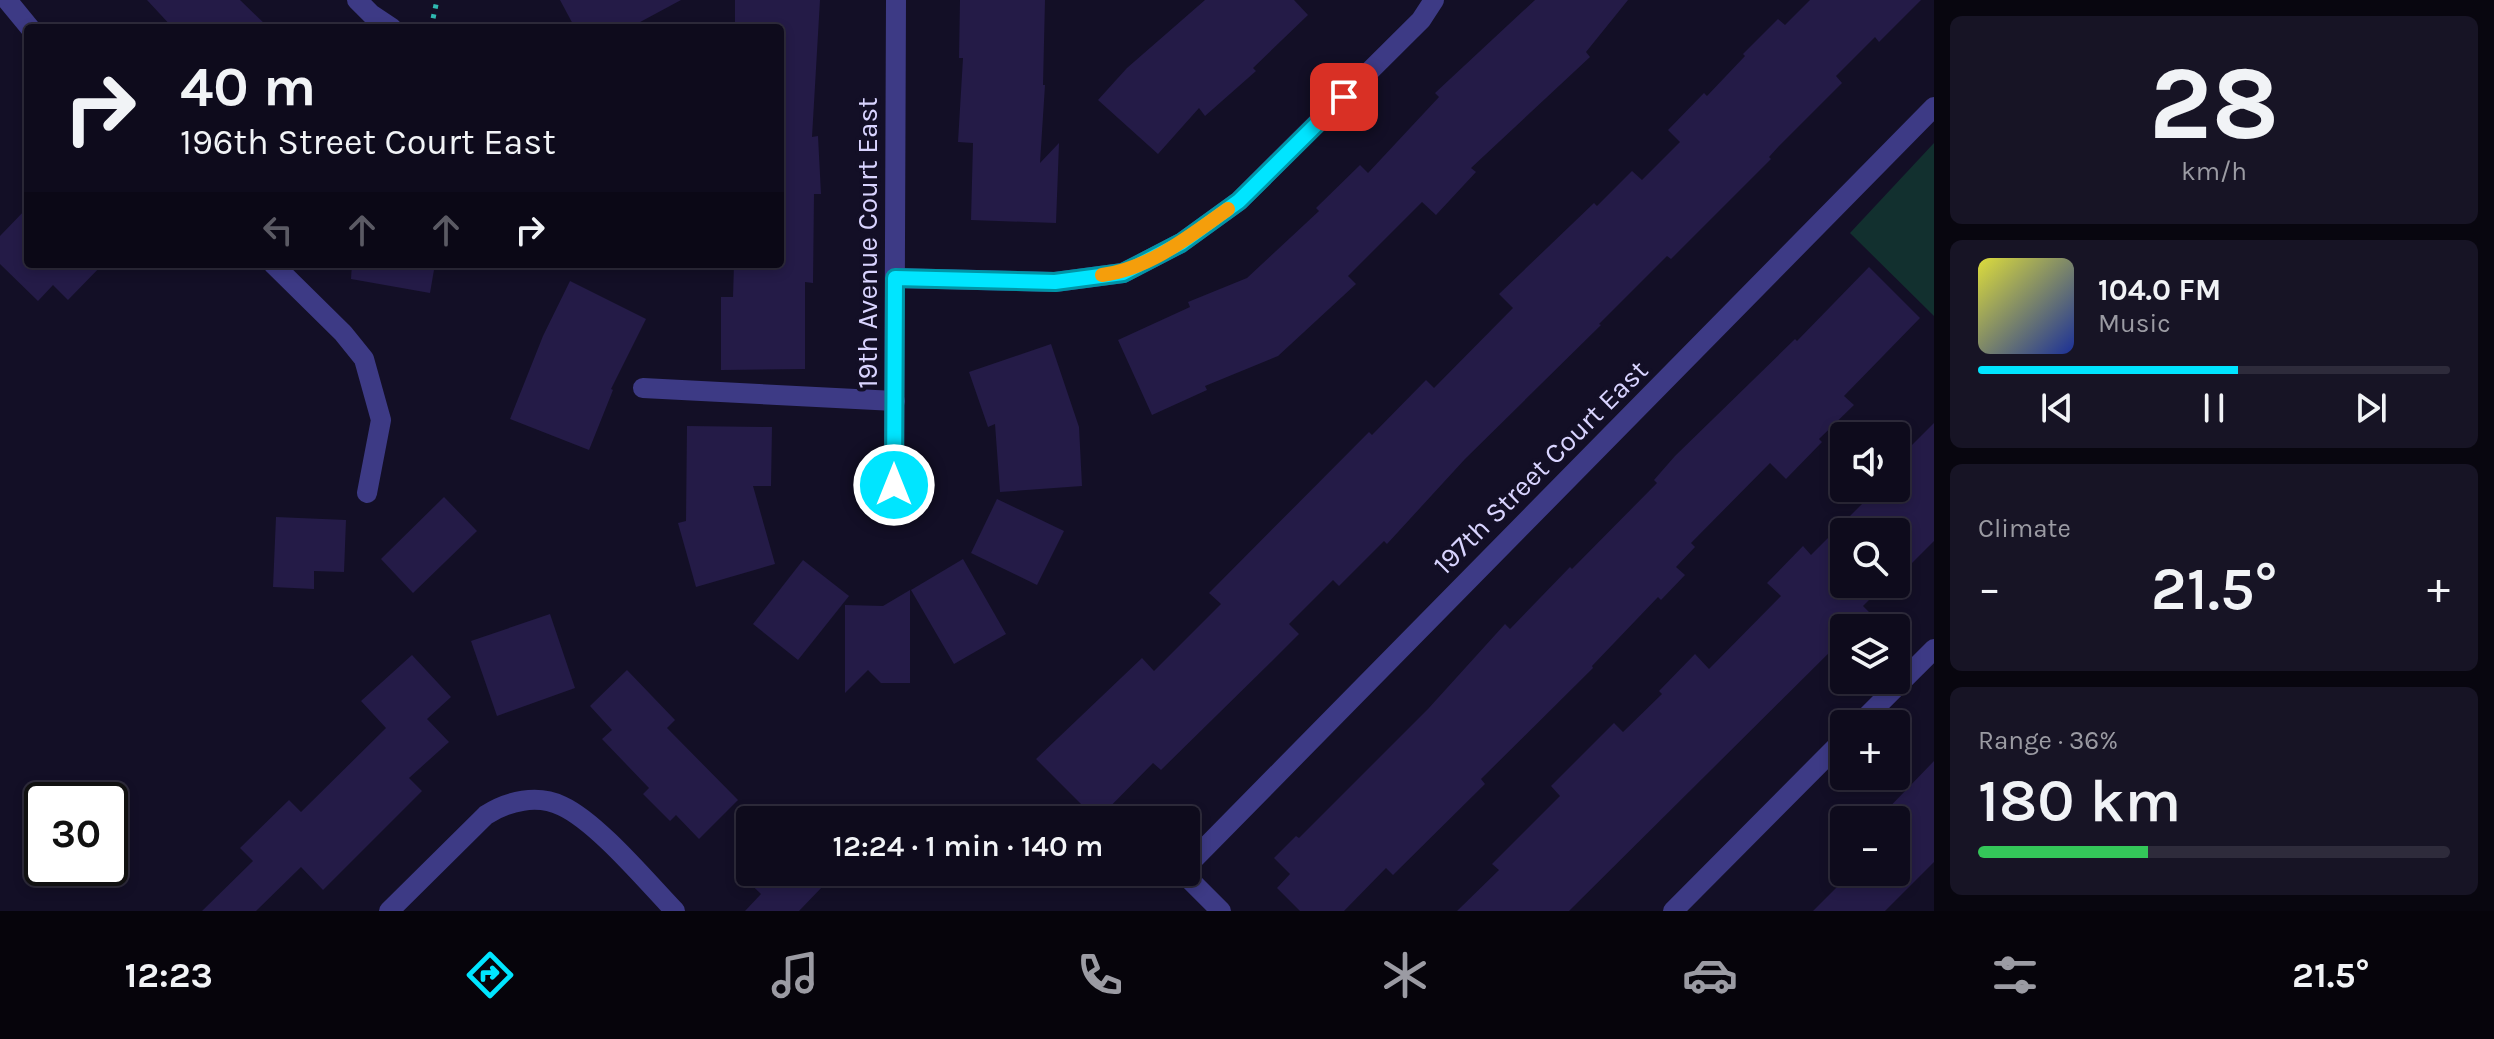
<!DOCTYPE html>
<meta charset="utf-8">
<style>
:root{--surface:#0e0b1c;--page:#171425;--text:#f1f3f6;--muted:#9b9ba3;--line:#2e2b3b;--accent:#00e5ff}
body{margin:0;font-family:Karla,sans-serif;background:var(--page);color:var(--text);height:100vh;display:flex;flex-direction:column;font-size:30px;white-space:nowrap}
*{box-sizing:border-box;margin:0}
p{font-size:26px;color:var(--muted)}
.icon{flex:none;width:44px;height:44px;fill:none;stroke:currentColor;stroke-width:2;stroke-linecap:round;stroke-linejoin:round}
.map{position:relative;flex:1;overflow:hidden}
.sheet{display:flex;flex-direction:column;gap:16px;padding:16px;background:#08060f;width:560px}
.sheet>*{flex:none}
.banner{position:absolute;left:24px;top:24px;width:760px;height:244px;border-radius:8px;box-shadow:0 4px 12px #0003,0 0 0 2px var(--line);background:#0e0b1c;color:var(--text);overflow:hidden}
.buttons{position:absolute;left:1830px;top:422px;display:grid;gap:16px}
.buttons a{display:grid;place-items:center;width:80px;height:80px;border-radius:8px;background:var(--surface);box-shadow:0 4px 12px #0003,0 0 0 2px var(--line);font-size:40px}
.speed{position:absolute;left:24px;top:782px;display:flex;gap:16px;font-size:40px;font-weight:700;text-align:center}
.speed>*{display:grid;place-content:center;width:104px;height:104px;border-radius:50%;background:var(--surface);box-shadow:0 4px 12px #0003,0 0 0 2px var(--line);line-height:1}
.speed .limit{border:4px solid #111;border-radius:12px;background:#fff;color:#111}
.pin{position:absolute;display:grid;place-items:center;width:68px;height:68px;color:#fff;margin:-34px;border-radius:16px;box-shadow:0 4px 12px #0006}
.me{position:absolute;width:88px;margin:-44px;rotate:0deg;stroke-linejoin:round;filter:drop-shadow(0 0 6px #0008)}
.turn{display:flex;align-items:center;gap:28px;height:168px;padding:0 24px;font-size:36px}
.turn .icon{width:104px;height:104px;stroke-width:2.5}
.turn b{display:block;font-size:56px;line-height:68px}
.lanes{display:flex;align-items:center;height:76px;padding:0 24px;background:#0003;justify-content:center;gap:40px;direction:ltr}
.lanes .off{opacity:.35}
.big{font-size:60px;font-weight:600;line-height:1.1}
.sheet .card{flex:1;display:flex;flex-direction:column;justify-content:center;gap:12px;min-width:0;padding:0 28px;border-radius:12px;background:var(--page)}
.sheet .dial{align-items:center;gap:0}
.dial b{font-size:104px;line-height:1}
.song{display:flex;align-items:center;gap:24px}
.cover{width:96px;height:96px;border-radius:12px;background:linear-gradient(135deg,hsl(60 70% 55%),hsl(230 70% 35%))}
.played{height:8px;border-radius:4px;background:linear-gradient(90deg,var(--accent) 55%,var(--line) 55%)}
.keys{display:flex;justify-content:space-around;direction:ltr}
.heat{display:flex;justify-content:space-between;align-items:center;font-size:44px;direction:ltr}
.charge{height:12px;border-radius:6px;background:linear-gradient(90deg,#34c759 36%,var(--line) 0)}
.trip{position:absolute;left:736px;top:806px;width:464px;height:80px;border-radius:8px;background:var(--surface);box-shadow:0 4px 12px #0003,0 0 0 2px var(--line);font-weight:600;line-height:80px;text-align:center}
.tabs{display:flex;height:128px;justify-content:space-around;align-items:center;background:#06040b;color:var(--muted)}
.tabs .icon{width:56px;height:56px}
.tabs .current{color:var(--accent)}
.tabs b{font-size:36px;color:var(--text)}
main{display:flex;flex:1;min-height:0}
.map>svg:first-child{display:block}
.green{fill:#12302f}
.building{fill:#241b47}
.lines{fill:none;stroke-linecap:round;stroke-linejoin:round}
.path{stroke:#2fb8b0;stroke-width:5;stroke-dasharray:4 6;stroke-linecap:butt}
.minor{stroke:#3d3a85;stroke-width:20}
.route-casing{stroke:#0095a6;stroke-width:20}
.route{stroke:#00e5ff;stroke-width:14}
.slow{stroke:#f59e0b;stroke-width:14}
.labels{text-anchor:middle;stroke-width:8;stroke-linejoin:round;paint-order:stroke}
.street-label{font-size:28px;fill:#d9d4ff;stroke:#130f26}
</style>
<main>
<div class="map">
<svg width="1934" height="911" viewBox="0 0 1934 911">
<rect width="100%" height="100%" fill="#130f26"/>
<!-- green -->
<path class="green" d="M1934 143V316L1850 233Z"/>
<!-- building -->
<g class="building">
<path d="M147 0H240L269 28H173Z"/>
<path d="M560 0H681L629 28H575Z"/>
<path d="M735 0H820L812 137 818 136 821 194H814L813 283 805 282V369L721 370V297H733L734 264H780V28H735Z"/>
<path d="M960 0H1045L1043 85H1045L1040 163 1059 143 1056 223 971 220 973 143 958 142 963 58H959Z"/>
<path d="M1205 0H1294L1308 15 1253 68 1256 71 1205 116 1199 108 1158 154 1098 100 1127 68Z"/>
<path d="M1535 0H1628L1586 52 1590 57 1471 168 1476 172 1436 215 1422 202 1348 276 1356 284 1278 356 1205 386 1207 390 1152 415 1118 340 1190 307 1188 302 1247 278 1319 211 1316 208 1360 165 1368 173 1439 97 1435 93Z"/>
<path d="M1810 0H1921L1879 42 1875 37 1836 76 1842 83 1779 146 1769 157 1771 159 1671 259 1667 256 1599 324 1601 325 1465 459 1387 544 1384 541 1339 586 1333 580 1289 624 1299 634 1275 658 1161 770 1153 763 1097 820 1036 759 1142 658 1154 671 1221 604 1209 593 1369 432 1372 435 1426 380 1434 388 1513 308 1499 294 1594 203 1597 206 1632 171 1642 180 1680 142 1668 130 1704 93 1707 96 1745 56 1743 54 1778 19 1785 25Z"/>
<path d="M28 207V264H103L68 300 53 285 38 301 0 264V236Z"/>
<path d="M352 264H435L430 293 351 279Z"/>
<path d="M1869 267 1920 318 1844 396 1854 405 1819 439 1822 442 1786 479 1770 463 1691 543 1695 547 1676 567 1685 575 1661 600 1658 597 1592 666 1593 668 1481 779 1485 784 1393 875 1386 868 1344 911H1300L1277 888 1290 874 1274 858 1296 836 1299 838 1428 709 1505 624 1510 629 1570 567 1572 569 1657 483 1654 480 1675 456 1795 339 1797 341Z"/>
<path d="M570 281 646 319 611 389 613 390 589 450 510 419 543 336Z"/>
<path d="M1051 344 1079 427 1082 486 1000 492 995 424 988 427 969 372Z"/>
<path d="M1934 423V541L1905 570 1902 567 1896 573V532H1844V584H1885L1863 606 1870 613 1854 628H1844V638L1569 911H1457L1499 870 1492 864 1560 796 1551 786 1614 723 1623 732 1662 694 1659 691 1695 654 1709 669 1781 596 1767 583 1803 546 1811 555 1878 488H1896V461Z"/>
<path d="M687 426 772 427 771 486H753L775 564 696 587 678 523 686 521Z"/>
<path d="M444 497 477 531 413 593 381 559Z"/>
<path d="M997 499 1064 531 1037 585 971 553Z"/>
<path d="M276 517 346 520 344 572 314 571V589L273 587Z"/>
<path d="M963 559 1006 634 954 664 911 590Z"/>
<path d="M803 560 849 596 798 660 753 624Z"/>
<path d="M910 590V683H881L868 670 845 693V605L883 606Z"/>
<path d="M550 614 575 688 497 716 471 641Z"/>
<path d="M412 655 451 697 427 719 449 742 409 778 422 791 323 890 301 867 256 911H202L253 861 240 848 289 800 301 812 386 728 361 701Z"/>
<path d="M627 670 675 720 667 728 738 800 699 839 676 815 670 821 643 794 649 788 602 739 612 730 590 706Z"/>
<path d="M1934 761V862L1885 911H1813L1852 872H1896V820H1882L1879 818Z"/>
<path d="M738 872H811L824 885 799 911H745L761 894Z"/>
</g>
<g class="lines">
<!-- path -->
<path class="path" d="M431 28 437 0"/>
<!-- minor -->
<g class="minor">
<path d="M7 0 30 28"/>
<path d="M357 0 371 14 392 28"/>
<path d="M273 264 343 333 364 359 381 420 367 493"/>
<path d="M895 278 1055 282 1123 273 1181 243 1239 201 1421 20 1434 0"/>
<path d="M643 388 895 401"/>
<path d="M894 485 896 0"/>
<path d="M1859 724 1934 649"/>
<path d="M1186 867 1934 107"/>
<path d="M1182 872 1221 911"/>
<path d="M389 911 486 815C508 801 537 794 562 806 597 822 647 882 675 911"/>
<path d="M1673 911 1844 739"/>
</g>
</g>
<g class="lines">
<defs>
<path id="route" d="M894 485 895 278 1055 282 1123 273 1181 243 1239 201 1344 97"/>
</defs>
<!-- route casing -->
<use href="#route" class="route-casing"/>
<!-- route -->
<use href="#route" class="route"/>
<!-- slow -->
<path class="slow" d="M1102 275C1149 269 1190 236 1228 209"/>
</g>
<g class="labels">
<!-- street labels -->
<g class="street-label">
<text transform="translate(867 243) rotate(-90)" y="10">19th Avenue Court East</text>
<text transform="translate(1540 467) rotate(-45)" y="10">197th Street Court East</text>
</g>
</g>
</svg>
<div class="buttons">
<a><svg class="icon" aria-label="sound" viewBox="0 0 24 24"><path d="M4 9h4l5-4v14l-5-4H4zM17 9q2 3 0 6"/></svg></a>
<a><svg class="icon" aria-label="search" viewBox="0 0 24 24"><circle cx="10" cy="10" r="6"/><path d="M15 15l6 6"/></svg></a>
<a><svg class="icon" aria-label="layers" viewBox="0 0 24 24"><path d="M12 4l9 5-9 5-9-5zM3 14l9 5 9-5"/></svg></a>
<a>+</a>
<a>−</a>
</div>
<div class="speed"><div class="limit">30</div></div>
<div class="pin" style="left:1344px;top:97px;background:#d93025"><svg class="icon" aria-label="arrive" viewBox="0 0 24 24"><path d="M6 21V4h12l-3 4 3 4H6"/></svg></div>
<svg class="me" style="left:894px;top:485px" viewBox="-20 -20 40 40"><circle r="17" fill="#00e5ff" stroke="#fff" stroke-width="3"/><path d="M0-11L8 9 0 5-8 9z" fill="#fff"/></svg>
<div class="trip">12:24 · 1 min · 140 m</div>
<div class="banner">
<div class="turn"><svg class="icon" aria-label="right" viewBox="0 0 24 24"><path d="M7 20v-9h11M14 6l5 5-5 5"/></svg><div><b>40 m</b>196th Street Court East</div></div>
<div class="lanes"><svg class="icon off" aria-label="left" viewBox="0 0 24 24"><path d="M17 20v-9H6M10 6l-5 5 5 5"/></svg><svg class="icon off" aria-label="ahead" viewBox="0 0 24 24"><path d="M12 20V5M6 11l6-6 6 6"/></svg><svg class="icon off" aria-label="ahead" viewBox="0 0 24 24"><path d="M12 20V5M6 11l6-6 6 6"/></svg><svg class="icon" aria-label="right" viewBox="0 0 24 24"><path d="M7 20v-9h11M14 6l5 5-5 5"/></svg></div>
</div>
</div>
<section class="sheet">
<div class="card dial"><b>28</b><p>km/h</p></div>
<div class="card">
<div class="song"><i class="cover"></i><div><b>104.0 FM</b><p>Music</p></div></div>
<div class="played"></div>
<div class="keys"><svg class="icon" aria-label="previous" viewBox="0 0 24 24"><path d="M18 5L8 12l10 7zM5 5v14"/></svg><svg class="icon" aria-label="pause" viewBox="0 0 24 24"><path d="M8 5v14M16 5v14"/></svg><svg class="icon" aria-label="next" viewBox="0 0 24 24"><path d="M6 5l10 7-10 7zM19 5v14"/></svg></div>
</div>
<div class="card"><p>Climate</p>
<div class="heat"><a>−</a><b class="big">21.5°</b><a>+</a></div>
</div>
<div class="card"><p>Range · 36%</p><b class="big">180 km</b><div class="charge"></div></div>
</section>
</main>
<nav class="tabs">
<b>12:23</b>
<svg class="icon current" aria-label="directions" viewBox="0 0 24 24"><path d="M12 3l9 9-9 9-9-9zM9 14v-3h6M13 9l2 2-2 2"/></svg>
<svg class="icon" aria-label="music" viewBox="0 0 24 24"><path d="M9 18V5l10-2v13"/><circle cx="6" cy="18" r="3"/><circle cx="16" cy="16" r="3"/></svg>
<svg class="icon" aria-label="phone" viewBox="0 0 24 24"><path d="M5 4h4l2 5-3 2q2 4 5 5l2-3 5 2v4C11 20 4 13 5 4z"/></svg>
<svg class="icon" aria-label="climate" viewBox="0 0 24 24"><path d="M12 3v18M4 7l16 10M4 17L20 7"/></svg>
<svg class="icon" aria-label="car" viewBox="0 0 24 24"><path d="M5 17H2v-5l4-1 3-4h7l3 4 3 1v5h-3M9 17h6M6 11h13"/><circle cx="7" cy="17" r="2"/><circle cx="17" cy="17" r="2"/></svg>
<svg class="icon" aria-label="filters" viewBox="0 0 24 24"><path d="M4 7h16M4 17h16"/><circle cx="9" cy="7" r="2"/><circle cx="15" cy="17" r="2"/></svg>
<b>21.5°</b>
</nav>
